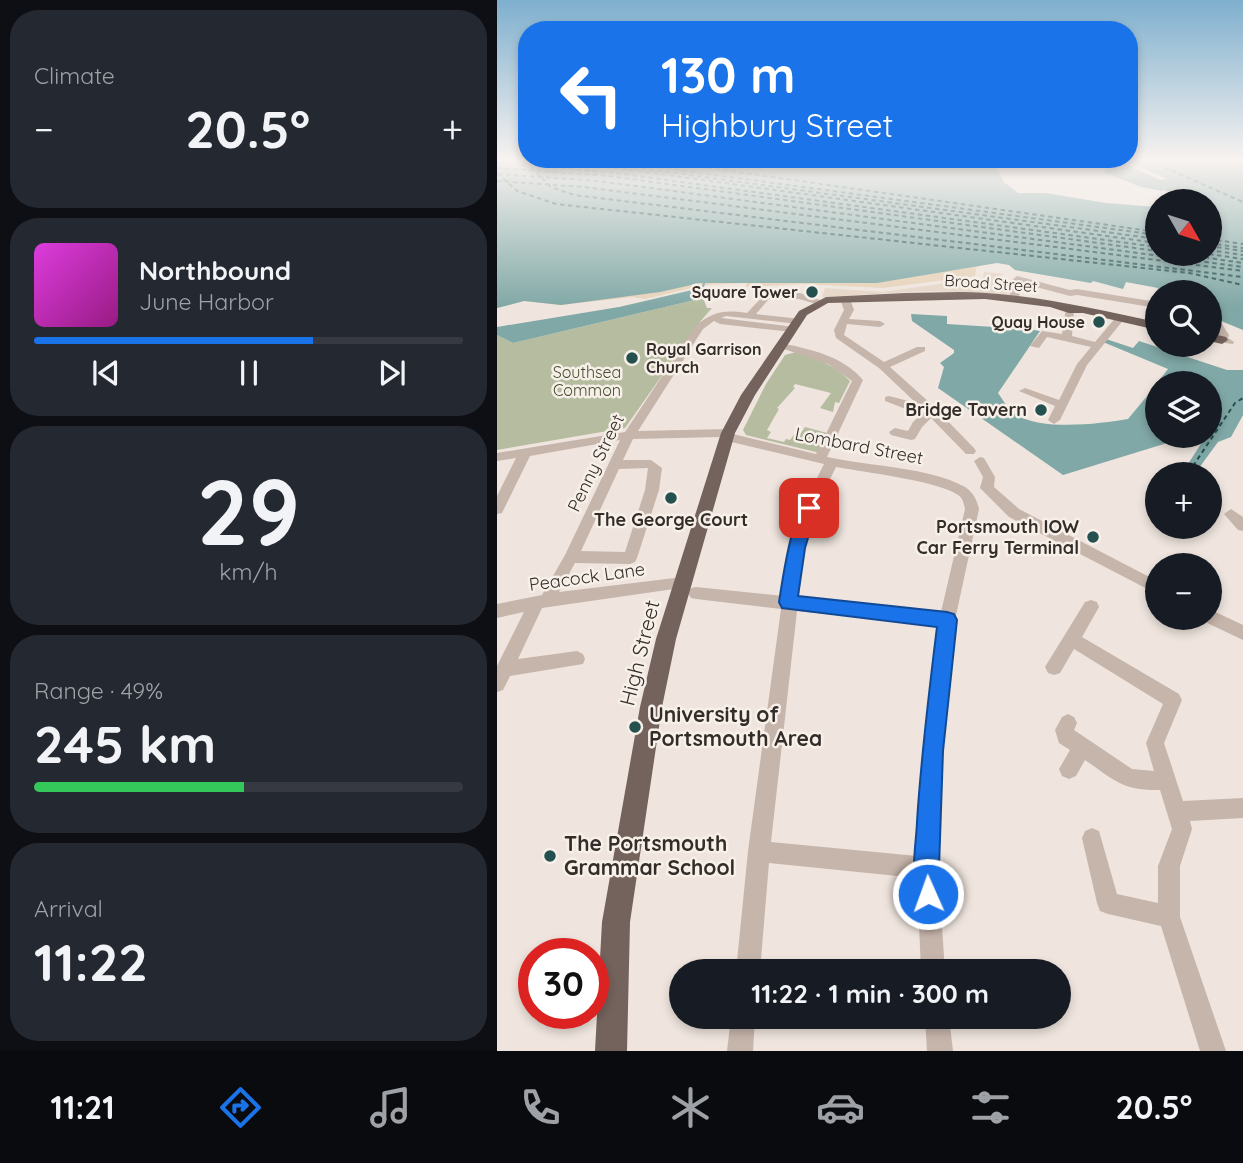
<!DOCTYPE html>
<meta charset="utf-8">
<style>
:root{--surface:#171b24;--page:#242831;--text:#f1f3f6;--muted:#9ea1a6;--line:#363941;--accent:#1a73e8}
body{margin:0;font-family:Quicksand,sans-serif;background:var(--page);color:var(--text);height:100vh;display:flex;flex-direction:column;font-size:26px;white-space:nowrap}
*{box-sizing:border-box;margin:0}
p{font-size:23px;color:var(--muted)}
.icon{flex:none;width:38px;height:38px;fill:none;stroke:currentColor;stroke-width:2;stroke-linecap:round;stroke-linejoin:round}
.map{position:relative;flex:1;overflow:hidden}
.side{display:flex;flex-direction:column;gap:10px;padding:10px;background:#0d0f14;width:497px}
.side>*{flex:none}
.guide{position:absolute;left:21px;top:21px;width:620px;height:147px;border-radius:28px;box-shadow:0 4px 10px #0003;background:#1a73e8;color:#fff;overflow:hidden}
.needle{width:46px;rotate:129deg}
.buttons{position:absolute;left:648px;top:189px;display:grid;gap:14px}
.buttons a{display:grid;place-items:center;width:77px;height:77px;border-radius:50%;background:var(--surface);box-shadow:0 4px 10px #0003;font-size:35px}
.speed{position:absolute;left:21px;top:938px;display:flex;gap:14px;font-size:35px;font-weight:700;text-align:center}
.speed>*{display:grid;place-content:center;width:91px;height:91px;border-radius:50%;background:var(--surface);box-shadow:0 4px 10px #0003;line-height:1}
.speed .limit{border:10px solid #d22;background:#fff;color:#111}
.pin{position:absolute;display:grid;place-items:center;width:60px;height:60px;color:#fff;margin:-30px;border-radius:14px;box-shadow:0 4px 10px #0006}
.me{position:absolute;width:77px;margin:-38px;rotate:358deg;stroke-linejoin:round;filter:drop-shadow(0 0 5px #0008)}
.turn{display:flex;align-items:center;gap:24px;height:147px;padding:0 28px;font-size:32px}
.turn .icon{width:91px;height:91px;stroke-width:2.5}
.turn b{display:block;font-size:49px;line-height:60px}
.big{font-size:52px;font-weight:700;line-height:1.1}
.side .tile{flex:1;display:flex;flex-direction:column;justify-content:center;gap:10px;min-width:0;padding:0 24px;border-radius:28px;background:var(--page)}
.side .dial{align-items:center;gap:0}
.dial b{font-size:91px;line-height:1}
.song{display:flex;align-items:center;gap:21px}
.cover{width:84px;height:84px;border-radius:10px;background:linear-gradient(135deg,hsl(300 70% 55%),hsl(310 70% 35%))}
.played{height:7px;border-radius:4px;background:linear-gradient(90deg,var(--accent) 65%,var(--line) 65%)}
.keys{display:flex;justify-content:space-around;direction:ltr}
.heat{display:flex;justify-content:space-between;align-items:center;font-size:38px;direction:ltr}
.charge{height:10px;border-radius:5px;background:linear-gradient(90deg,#34c759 49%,var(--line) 0)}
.trip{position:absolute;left:172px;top:959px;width:402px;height:70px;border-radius:35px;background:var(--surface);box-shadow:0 4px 10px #0003;font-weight:700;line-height:70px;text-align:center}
.tabs{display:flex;height:112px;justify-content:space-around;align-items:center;background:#090b0e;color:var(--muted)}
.tabs .icon{width:49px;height:49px}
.tabs .current{color:var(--accent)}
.tabs b{font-size:32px;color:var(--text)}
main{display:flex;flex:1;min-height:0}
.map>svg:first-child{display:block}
.green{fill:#b5bc9f}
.sand{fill:#e6d2b8}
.plaza{fill:#e5d5c6}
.water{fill:#80a8a6}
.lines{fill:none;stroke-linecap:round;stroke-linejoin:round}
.stream{stroke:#80a8a6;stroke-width:2}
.ferry{stroke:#24514f;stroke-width:2;stroke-dasharray:4.5 3.5;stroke-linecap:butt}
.minor{fill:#c6b5ab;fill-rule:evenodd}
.major{fill:#74625c;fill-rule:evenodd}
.route{fill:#1a73e8;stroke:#114b97;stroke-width:2}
.poi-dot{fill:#24514f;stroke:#f7f0e9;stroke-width:2.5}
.labels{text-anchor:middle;stroke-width:5;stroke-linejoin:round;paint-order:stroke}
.far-street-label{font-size:16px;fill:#342c29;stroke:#f7f0e9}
.far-poi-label{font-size:16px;font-weight:bold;fill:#342c29;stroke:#f7f0e9;text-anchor:end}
.far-park-label{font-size:16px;fill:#474f30;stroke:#f7f0e9}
.poi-label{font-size:18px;font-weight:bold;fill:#342c29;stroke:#f7f0e9;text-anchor:end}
.street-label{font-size:18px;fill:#342c29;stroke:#f7f0e9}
.near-street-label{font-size:21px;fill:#342c29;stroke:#f7f0e9}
.near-poi-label{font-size:21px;font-weight:bold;fill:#342c29;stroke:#f7f0e9;text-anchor:start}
</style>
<main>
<section class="side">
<div class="tile"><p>Climate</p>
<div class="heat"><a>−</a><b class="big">20.5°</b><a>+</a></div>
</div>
<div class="tile">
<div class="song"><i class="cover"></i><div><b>Northbound</b><p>June Harbor</p></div></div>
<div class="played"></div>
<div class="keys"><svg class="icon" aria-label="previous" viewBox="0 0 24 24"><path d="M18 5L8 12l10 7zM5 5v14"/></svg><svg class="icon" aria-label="pause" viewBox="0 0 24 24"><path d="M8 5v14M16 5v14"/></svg><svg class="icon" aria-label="next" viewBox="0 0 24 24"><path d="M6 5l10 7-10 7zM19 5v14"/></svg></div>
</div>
<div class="tile dial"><b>29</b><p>km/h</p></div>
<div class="tile"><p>Range · 49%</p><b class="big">245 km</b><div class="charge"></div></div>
<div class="tile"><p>Arrival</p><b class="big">11:22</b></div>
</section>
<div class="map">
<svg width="746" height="1051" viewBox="0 0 746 1051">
<rect width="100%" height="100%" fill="#efe5de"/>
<!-- green -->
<g class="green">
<path d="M206 298 210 308H215L202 323 128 428 0 450V335L16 343Z"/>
<path d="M299 352C317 356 340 367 353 381L342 403 338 402 336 412 323 408 334 393 298 384 296 387 298 388 280 408 282 409 270 430 274 432 270 438 287 442 289 439 293 440 299 432 304 433 308 427 330 433 323 453 249 435 246 430 269 384 288 355Z"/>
</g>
<!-- sand -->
<path class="sand" d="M486 264 479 268 478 276 386 288 305 284 249 287V283L207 285 148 299 136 297 64 305 27 301 0 308V299L191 282Z"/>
<!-- plaza -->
<path class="plaza" d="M487 272 507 274 498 278 514 294 431 291 325 297 328 288 385 292 486 278Z"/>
<!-- water -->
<g class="water">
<path d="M0 161H495L507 182 521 193H549L609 203 660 207V254H712V201H688L693 197 683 192 668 191V188L666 191 644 187 606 172 612 168 614 161H621L664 180 670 179 629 161H746V330L712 316V292H660V297L658 295 661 288 629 282 626 289 596 281 594 283 518 270 512 265 500 263 380 283H203L163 292 64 305 27 301 0 308Z"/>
<path d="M208 287 206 298 16 343 0 335V327L122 307Z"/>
<path d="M414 314 450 316V324L497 327 498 323 543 331 501 393C506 400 511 409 518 414 544 431 602 424 631 419L660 384V436H693L566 475 441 388 447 367 443 363 457 353V350L415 321Z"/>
<path d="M609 339 636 348 642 341 730 370H746V415L734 437 721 442 702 468 691 464 709 436H712V383H660L671 369 606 342Z"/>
</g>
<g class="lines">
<!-- stream -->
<path class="stream" d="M206 287 207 283"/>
<!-- ferry -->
<g class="ferry">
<path d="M21 161 127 169 660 243"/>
<path d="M28 161 54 187 77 195 746 277"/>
<path d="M65 161 134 167 660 239"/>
<path d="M114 161 660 235"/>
<path d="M163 161 660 232"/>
<path d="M653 161 746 202"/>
<path d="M0 163 118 173 660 247"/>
<path d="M0 168 112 176 660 251"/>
<path d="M0 173 20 191 59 204 692 273 746 285"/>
<path d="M1 174 101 181 746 267"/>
<path d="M0 181 87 187 746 271"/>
<path d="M712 239 746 244"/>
<path d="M712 243 746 248"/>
<path d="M712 246 746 251"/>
<path d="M712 250 746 255"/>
<path d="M684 254 746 263"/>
<path d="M712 254 746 259"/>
<path d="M696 466 738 403 746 398"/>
</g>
<!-- minor -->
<g class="minor">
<path d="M520 276 573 290 580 289 660 302V308L580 295 573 296 524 283 522 298 517 301 512 298 516 279Z"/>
<path d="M269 293H303L328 302 323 305 302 299H272L259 314 304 319V323L301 324 229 316 224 318 298 327V331L295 332 223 324 217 321 206 329 141 431 231 429 235 430 236 434 319 454 355 381 331 364 278 346 283 343C313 349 346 356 366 380L330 457C371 466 432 467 468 487 476 492 480 500 482 509L458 620 444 751 441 868 448 971H424L420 878 272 863 263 971H239L251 851 284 609 199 599 194 598 191 593 194 588 199 587 286 596 293 548 305 508 327 464 230 441 224 437 136 439 126 460H154L165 468 162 490 140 558 138 562 133 564 78 563 62 592 186 577 191 579 194 583 191 587 45 608 21 659 80 651 86 654 88 659 86 664 13 676 6 690 0 692V666L27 612 0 618V604L45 595 68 555 123 440 33 456 5 513 0 514V496L19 458 0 461V453L128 432 199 325C219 311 226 310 250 313ZM339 467C366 472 442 481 461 495 466 498 467 504 468 509L444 612 302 597 307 548 319 508ZM151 468 148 490 128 552 84 551 122 469ZM300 611 441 626 426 751 420 856 274 842Z"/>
<path d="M348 296 353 299 357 310 352 319 383 321 388 324 383 327 350 324 347 335 387 362 420 347H428V351L393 367 433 403 477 448 479 451 477 454H469L434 418 425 427 418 439 414 440 394 435 392 432 398 428 411 431 416 422 428 411 425 409 414 411 388 401V397L392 396 419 403 382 368 339 338 337 330 347 310 343 299Z"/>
<path d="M569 308 577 310 575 336 598 342 620 316 628 318 590 365 563 420 557 424 551 420 558 406 522 391 528 388 562 400 580 364 594 347 550 337 542 348 533 346 545 331 565 334Z"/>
<path d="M712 316 723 321 732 335 731 338 737 342 736 344 721 342C719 334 722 328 712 322Z"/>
<path d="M483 457 487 458 498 477 497 487 522 509 660 581V594L512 517 483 488 486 477 477 461Z"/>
<path d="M734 509 746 517V531L741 530 727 514Z"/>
<path d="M594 600 600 602 602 607 585 637 682 694 685 700 667 743 686 801 746 798V818L693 821 695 829 683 866V917L729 1051H703L664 926 611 914 603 911 600 903 585 838 588 831 595 828 602 831 620 894 661 903V866L675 829 663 790C626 791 617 780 588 760L579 776 572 779 565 776 562 769 573 750 562 743 558 730 565 717 571 714 577 717 580 723 577 730 635 769 657 771 649 743 666 704 577 649 563 673 557 675 551 673 548 667 588 602Z"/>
<path d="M712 609 746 625V640L706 621 705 618H712Z"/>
<path d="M234 1017H258L256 1051H230Z"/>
<path d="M428 1017H452L456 1051H430Z"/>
</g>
<!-- major -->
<g class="major">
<path d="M408 293C435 293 463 291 489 293 547 297 603 310 660 322V330L586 313H572L553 307 488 299 331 303 310 315 258 395 238 433 179 639 165 707 133 922 130 1051H98L105 922 143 707 159 639 224 433 244 395 302 311 329 297Z"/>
<path d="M712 333 729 337 731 340 725 344 712 341Z"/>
</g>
</g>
<!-- sky -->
<linearGradient id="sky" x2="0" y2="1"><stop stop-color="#7eafce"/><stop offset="0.52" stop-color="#f8f3f0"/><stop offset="1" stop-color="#f8f3f0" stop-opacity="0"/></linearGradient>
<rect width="746" height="308" fill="url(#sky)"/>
<!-- route -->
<path class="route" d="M312 502 320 508 308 548 301 596 450 612 457 614 460 620 446 751 442 868 444 894 440 903 431 906 423 903C412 878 419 847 420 822 424 756 432 692 440 627L285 608 282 602C285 584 295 507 312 502Z"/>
<!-- markers -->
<g class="poi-dot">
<circle cx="315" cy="292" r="7"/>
<circle cx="602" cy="322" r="7"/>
<circle cx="135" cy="358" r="7"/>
<circle cx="544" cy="410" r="7"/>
<circle cx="174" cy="498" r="7"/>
<circle cx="596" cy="537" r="7"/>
<circle cx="138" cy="727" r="7"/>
<circle cx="53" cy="856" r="7"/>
</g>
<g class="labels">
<!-- far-street labels -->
<g class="far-street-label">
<text transform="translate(494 283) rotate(4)" y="6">Broad Street</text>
</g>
<!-- far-poi labels -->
<g class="far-poi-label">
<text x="301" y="298">Square Tower</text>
<text x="588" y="328">Quay House</text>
<text x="149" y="355" text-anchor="start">Royal Garrison<tspan x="149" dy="18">Church</tspan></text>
</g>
<!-- far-park labels -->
<g class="far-park-label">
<text x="90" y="378">Southsea<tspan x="90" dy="18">Common</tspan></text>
</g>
<!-- poi labels -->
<g class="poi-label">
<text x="530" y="416">Bridge Tavern</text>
<text x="174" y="526" text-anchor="middle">The George Court</text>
<text x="582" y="533">Portsmouth IOW<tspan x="582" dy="21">Car Ferry Terminal</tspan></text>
</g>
<!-- street labels -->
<g class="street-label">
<text transform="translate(362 446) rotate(11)" y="6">Lombard Street</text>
<text transform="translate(99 463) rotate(-64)" y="6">Penny Street</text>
<text transform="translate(90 577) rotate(-8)" y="6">Peacock Lane</text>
</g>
<!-- near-street labels -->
<g class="near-street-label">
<text transform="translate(143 653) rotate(-76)" y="7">High Street</text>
</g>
<!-- near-poi labels -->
<g class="near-poi-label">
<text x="152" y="722">University of<tspan x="152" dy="24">Portsmouth Area</tspan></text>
<text x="67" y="851">The Portsmouth<tspan x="67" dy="24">Grammar School</tspan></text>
</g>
</g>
</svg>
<div class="buttons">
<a><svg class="needle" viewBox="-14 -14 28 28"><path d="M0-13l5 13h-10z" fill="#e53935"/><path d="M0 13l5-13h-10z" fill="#9ea1a6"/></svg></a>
<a><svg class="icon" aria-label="search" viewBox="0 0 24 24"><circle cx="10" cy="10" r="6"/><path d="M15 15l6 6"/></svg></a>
<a><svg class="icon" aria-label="layers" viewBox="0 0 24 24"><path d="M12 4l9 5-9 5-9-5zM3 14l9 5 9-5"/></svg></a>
<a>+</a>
<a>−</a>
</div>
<div class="speed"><div class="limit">30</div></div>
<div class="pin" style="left:312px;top:508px;background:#d93025"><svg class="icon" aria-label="arrive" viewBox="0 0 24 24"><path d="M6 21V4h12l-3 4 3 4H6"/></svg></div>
<svg class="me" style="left:431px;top:894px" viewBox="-20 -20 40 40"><circle r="17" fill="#1a73e8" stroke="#fff" stroke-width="3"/><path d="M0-11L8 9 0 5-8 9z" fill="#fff"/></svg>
<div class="trip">11:22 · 1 min · 300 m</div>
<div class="guide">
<div class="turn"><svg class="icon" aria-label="left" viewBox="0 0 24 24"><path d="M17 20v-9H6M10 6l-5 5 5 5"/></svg><div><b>130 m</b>Highbury Street</div></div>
</div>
</div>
</main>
<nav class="tabs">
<b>11:21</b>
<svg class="icon current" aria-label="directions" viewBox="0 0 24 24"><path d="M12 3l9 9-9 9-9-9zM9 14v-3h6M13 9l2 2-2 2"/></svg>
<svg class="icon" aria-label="music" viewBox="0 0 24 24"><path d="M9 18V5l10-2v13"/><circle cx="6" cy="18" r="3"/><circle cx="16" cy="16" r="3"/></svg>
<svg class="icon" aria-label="phone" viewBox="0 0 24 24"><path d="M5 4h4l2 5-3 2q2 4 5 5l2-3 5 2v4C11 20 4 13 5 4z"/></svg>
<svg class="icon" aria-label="climate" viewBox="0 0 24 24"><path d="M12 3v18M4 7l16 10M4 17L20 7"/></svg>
<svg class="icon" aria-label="car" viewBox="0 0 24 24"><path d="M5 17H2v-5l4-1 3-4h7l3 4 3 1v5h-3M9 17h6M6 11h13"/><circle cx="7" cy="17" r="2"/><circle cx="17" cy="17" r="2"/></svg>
<svg class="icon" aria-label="filters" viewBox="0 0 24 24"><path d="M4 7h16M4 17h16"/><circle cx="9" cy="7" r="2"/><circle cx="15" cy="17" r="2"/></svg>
<b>20.5°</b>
</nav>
